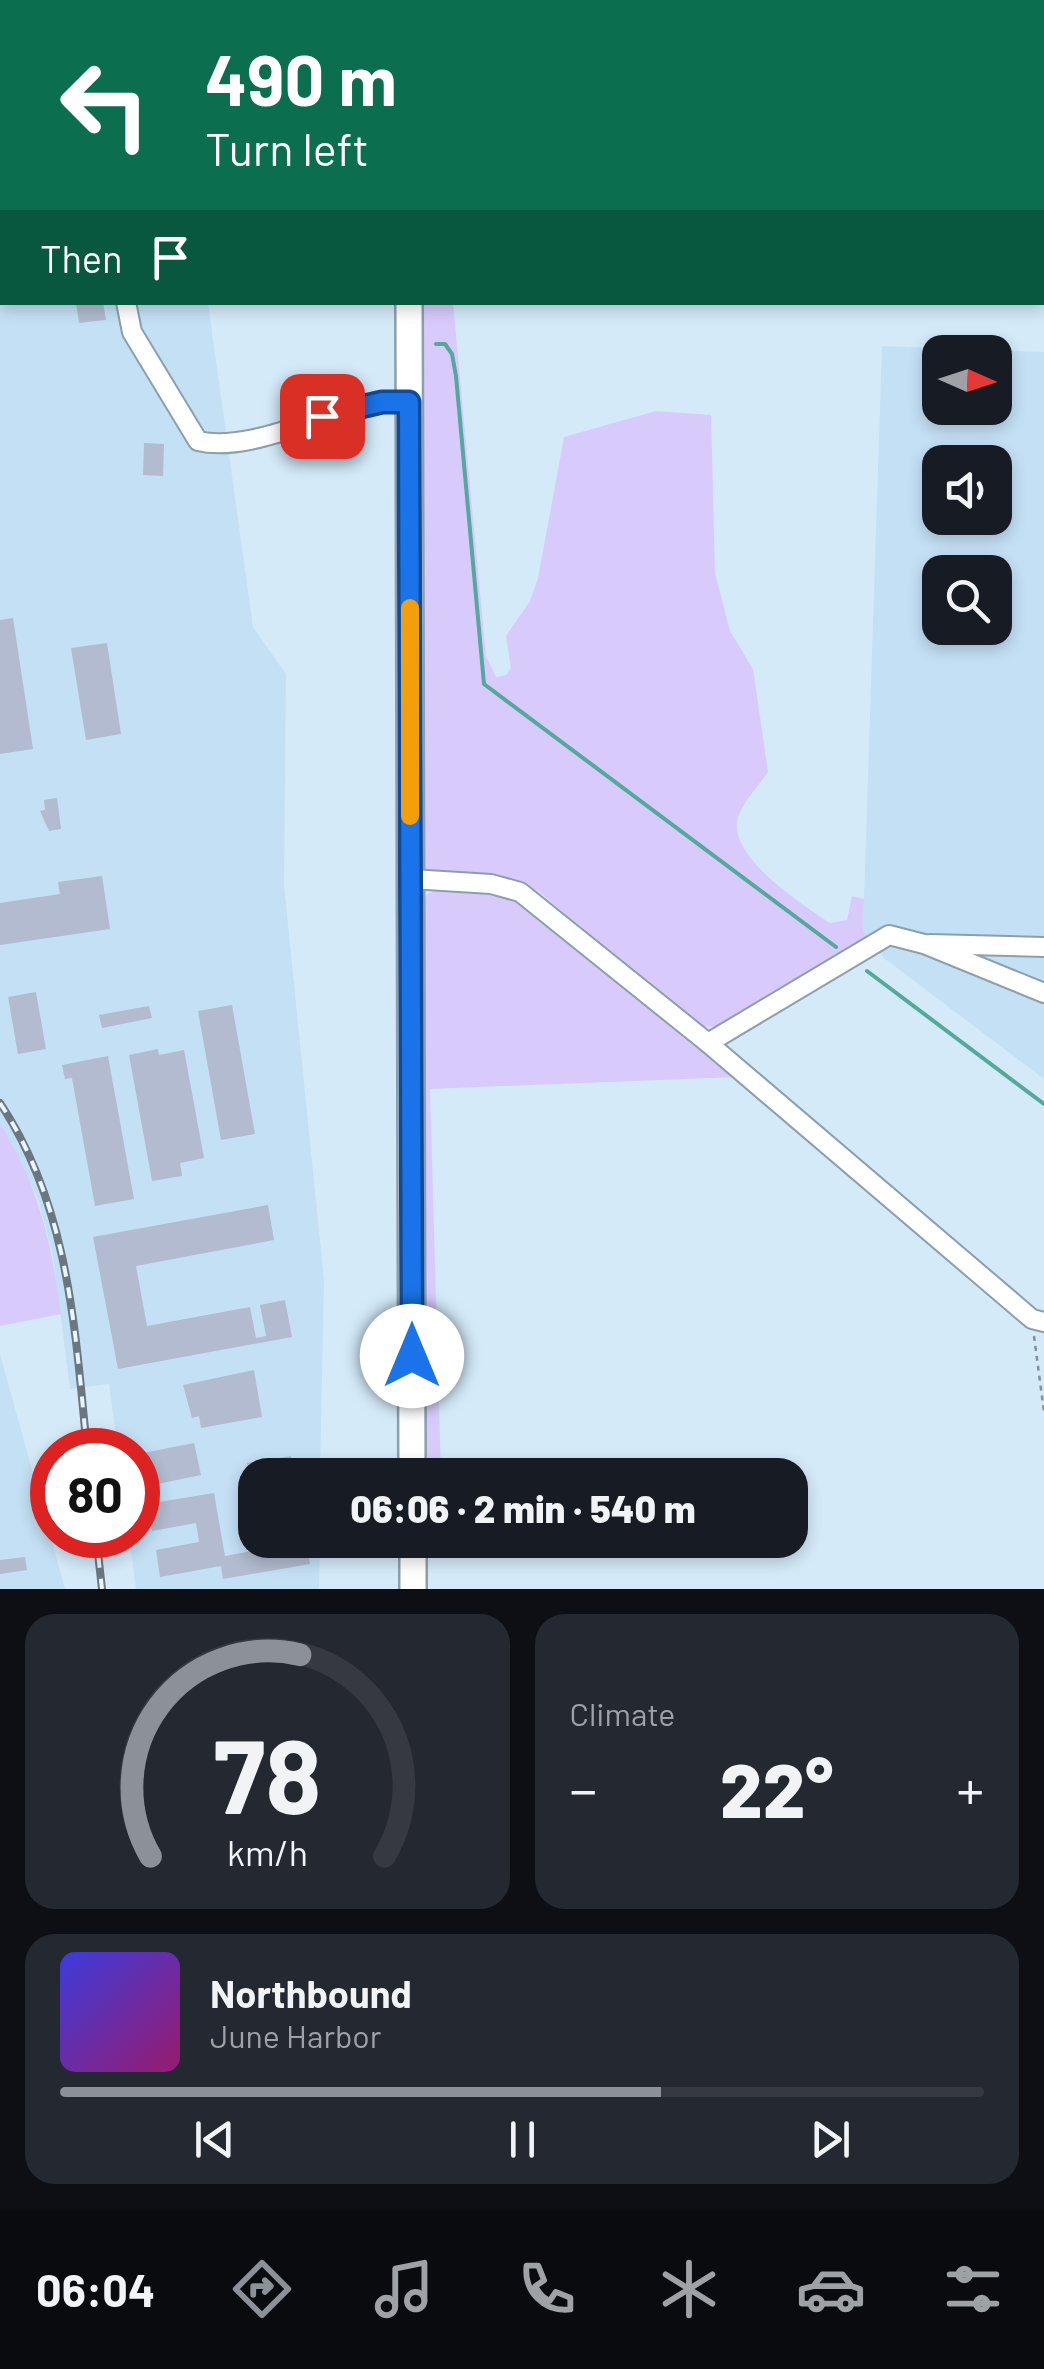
<!DOCTYPE html>
<meta charset="utf-8">
<style>
:root{--surface:#171b24;--page:#242831;--text:#f1f3f6;--muted:#9ea1a6;--line:#363941;--accent:#8c9099}
body{margin:0;font-family:Barlow,sans-serif;background:var(--page);color:var(--text);height:100vh;display:flex;flex-direction:column;font-size:38px;white-space:nowrap}
*{box-sizing:border-box;margin:0}
p{font-size:32px;color:var(--muted)}
.icon{flex:none;width:55px;height:55px;fill:none;stroke:currentColor;stroke-width:2;stroke-linecap:round;stroke-linejoin:round}
.map{position:relative;height:1589px;overflow:hidden}
.sheet{display:flex;flex-direction:column;gap:25px;padding:25px;background:#0d0f14;flex:1}
.sheet>*{flex:none}
.guide{position:absolute;left:0px;top:0px;width:1045px;height:305px;box-shadow:0 5px 15px #0003;background:#0b6e4f;color:#fff;overflow:hidden}
.needle{width:65px;rotate:93deg}
.buttons{position:absolute;left:922px;top:335px;display:grid;gap:20px}
.buttons a{display:grid;place-items:center;width:90px;height:90px;border-radius:20px;background:var(--surface);box-shadow:0 5px 15px #0003;font-size:50px}
.speed{position:absolute;left:30px;top:1428px;display:flex;gap:20px;font-size:50px;font-weight:700;text-align:center}
.speed>*{display:grid;place-content:center;width:130px;height:130px;border-radius:50%;background:var(--surface);box-shadow:0 5px 15px #0003;line-height:1}
.speed .limit{border:15px solid #d22;background:#fff;color:#111}
.pin{position:absolute;display:grid;place-items:center;width:85px;height:85px;color:#fff;margin:-42px;border-radius:20px;box-shadow:0 5px 15px #0006}
.me{position:absolute;width:110px;margin:-55px;rotate:0deg;stroke-linejoin:round;filter:drop-shadow(0 0 8px #0008)}
.turn{display:flex;align-items:center;gap:35px;height:210px;padding:0 40px;font-size:45px}
.turn .icon{width:130px;height:130px;stroke-width:2.5}
.turn b{display:block;font-size:70px;line-height:85px}
.then{display:flex;align-items:center;height:95px;padding:0 40px;background:#0003;gap:20px;font-size:38px}
.big{font-size:75px;font-weight:800;line-height:1.1}
.sheet .widget{flex:1;display:flex;flex-direction:column;justify-content:center;gap:15px;min-width:0;padding:0 35px;border-radius:30px;background:var(--page)}
.sheet .dial{align-items:center;gap:0}
.dial svg{height:260px;overflow:visible;fill:none;stroke:var(--line);stroke-width:7;stroke-linecap:round;text-anchor:middle}
.dial text{fill:var(--text);stroke:none}
.song{display:flex;align-items:center;gap:30px}
.cover{width:120px;height:120px;border-radius:15px;background:linear-gradient(135deg,hsl(240 70% 55%),hsl(320 70% 35%))}
.played{height:10px;border-radius:5px;background:linear-gradient(90deg,var(--accent) 65%,var(--line) 65%)}
.keys{display:flex;justify-content:space-around;direction:ltr}
.heat{display:flex;justify-content:space-between;align-items:center;font-size:55px;direction:ltr}
.sheet .tiles{flex:1;display:grid;gap:25px;grid-template-columns:1fr 1fr}
.widget:last-child{grid-column:span 2}
.trip{position:absolute;left:238px;top:1458px;width:570px;height:100px;border-radius:30px;background:var(--surface);box-shadow:0 5px 15px #0003;font-weight:800;line-height:100px;text-align:center}
.tabs{display:flex;height:160px;justify-content:space-around;align-items:center;background:#090b0e;color:var(--muted)}
.tabs .icon{width:70px;height:70px}
.tabs .on{color:var(--accent)}
.tabs b{font-size:45px;color:var(--text)}
.map>svg:first-child{display:block}
.built{fill:#c4e0f5;fill-rule:evenodd}
.green{fill:#d8cbfc}
.lines{fill:none;stroke-linecap:round;stroke-linejoin:round}
.stream{stroke:#52a99c;stroke-width:4}
.building{fill:#b2bbcf}
.minor-casing{stroke:#8b9fad;stroke-width:22}
.highway-casing{stroke:#8b9fad;stroke-width:30}
.path{stroke:#82919b;stroke-width:2.5;stroke-dasharray:5 5;stroke-linecap:butt}
.minor{stroke:#fff;stroke-width:18}
.highway{stroke:#fff;stroke-width:25}
.rail-casing{stroke:#6b7780;stroke-width:8}
.rail{stroke:#e9f6ff;stroke-width:4;stroke-dasharray:11;stroke-linecap:butt}
.route-casing{stroke:#114b97;stroke-width:25}
.route{stroke:#1a73e8;stroke-width:18}
.slow{stroke:#f59e0b;stroke-width:18}
</style>
<div class="map">
<svg width="1044" height="1589" viewBox="0 0 1044 1589">
<rect width="100%" height="100%" fill="#d4eaf9"/>
<!-- built -->
<g class="built">
<path d="M0 20 2 302 208 303 253 627 286 674 284 885 324 1280 320 1475H255V1540H320L319 1589H136L129 1535H138V1450H118L109 1384 70 1389 53 1256 38 1198 0 1124Z"/>
<path d="M882 346 1044 352V1079L884 958 863 931ZM940 352H995V408H940ZM940 462H995V518H940ZM940 572H995V628H940Z"/>
<path d="M0 1354 65 1589H0Z"/>
</g>
<!-- green -->
<g class="green">
<path d="M419 303H453L486 656 496 677 506 675 511 668 506 636 530 601 538 578 564 437 656 411 711 415 715 573 730 631 753 669 768 772C758 786 743 802 738 817 726 856 803 905 830 923L847 920 852 896 864 899 863 931 870 939 721 1027 695 1026 538 891 492 877 429 872 424 867Z"/>
<path d="M445 887 521 899 736 1077 430 1089 441 1475H422L421 911 427 894Z"/>
<path d="M0 1124C38 1183 52 1245 61 1314L0 1326Z"/>
</g>
<g class="lines">
<!-- stream -->
<g class="stream">
<path d="M436 344H445L452 354 456 376 484 684 836 947"/>
<path d="M867 971 1044 1104"/>
</g>
</g>
<!-- building -->
<g class="building">
<path d="M76 302H103L106 320 79 323Z"/>
<path d="M144 443 164 444 163 476 143 475Z"/>
<path d="M13 618 33 749 0 754V620Z"/>
<path d="M107 643 121 734 86 740 71 648Z"/>
<path d="M57 798 61 829 49 831 40 811 45 810 44 800Z"/>
<path d="M102 876 110 929 0 945V903L60 894 58 882Z"/>
<path d="M36 992 46 1049 18 1054 8 997Z"/>
<path d="M232 1005 255 1134 221 1140 198 1011Z"/>
<path d="M149 1006 152 1018 102 1028 99 1015Z"/>
<path d="M158 1049 159 1055 184 1050 204 1158 180 1163 182 1176 152 1181 129 1055Z"/>
<path d="M108 1056 134 1199 95 1206 72 1078 65 1079 62 1065Z"/>
<path d="M268 1205 274 1240 136 1266 147 1326 250 1307 256 1338 266 1336 260 1305 285 1300 292 1337 118 1369 93 1237Z"/>
<path d="M254 1370 262 1417 201 1428 199 1416 192 1418 183 1385Z"/>
<path d="M194 1443 201 1475 143 1487 138 1454Z"/>
<path d="M291 1456 295 1475H255L253 1498 247 1463Z"/>
<path d="M214 1493 225 1556 262 1549 260 1540H306L310 1564 223 1579 221 1566 160 1577 156 1550 199 1542 196 1523 152 1531 147 1504Z"/>
<path d="M25 1557 27 1570 0 1574V1560Z"/>
</g>
<g class="lines">
<defs>
<g id="minor">
<path d="M0 67 2 69"/>
<path d="M126 302 132 332 198 441C256 455 342 401 409 401"/>
<path d="M411 879 491 884 520 892 708 1043 1032 1319 1044 1322"/>
<path d="M930 944 1044 947"/>
<path d="M708 1043 889 935 924 944 1044 993"/>
</g>
<g id="highway">
<path d="M403 0V2"/>
<path d="M409 302 412 1475"/>
<path d="M413 1540V1589"/>
</g>
</defs>
<!-- minor casing -->
<use href="#minor" class="minor-casing"/>
<!-- highway casing -->
<use href="#highway" class="highway-casing"/>
<!-- path -->
<path class="path" d="M1034 1336 1044 1412"/>
<!-- minor -->
<use href="#minor" class="minor"/>
<!-- highway -->
<use href="#highway" class="highway"/>
<defs>
<g id="rail">
<path d="M0 1103C69 1207 75 1329 87 1450"/>
<path d="M96 1535 102 1589"/>
</g>
</defs>
<!-- rail casing -->
<use href="#rail" class="rail-casing"/>
<!-- rail -->
<use href="#rail" class="rail"/>
</g>
<g class="lines">
<defs>
<path id="route" d="M322 416 382 402H409L412 1356"/>
</defs>
<!-- route casing -->
<use href="#route" class="route-casing"/>
<!-- route -->
<use href="#route" class="route"/>
<!-- slow -->
<path class="slow" d="M410 608V816"/>
</g>
</svg>
<div class="buttons">
<a><svg class="needle" viewBox="-14 -14 28 28"><path d="M0-13l5 13h-10z" fill="#e53935"/><path d="M0 13l5-13h-10z" fill="#9ea1a6"/></svg></a>
<a><svg class="icon" aria-label="sound" viewBox="0 0 24 24"><path d="M4 9h4l5-4v14l-5-4H4zM17 9q2 3 0 6"/></svg></a>
<a><svg class="icon" aria-label="search" viewBox="0 0 24 24"><circle cx="10" cy="10" r="6"/><path d="M15 15l6 6"/></svg></a>
</div>
<div class="speed"><div class="limit">80</div></div>
<div class="pin" style="left:322px;top:416px;background:#d93025"><svg class="icon" aria-label="arrive" viewBox="0 0 24 24"><path d="M6 21V4h12l-3 4 3 4H6"/></svg></div>
<svg class="me" style="left:412px;top:1356px" viewBox="-20 -20 40 40"><circle r="19" fill="#fff"/><path d="M0-13L10 11 0 6-10 11z" fill="#1a73e8"/></svg>
<div class="trip">06:06 · 2 min · 540 m</div>
<div class="guide">
<div class="turn"><svg class="icon" aria-label="left" viewBox="0 0 24 24"><path d="M17 20v-9H6M10 6l-5 5 5 5"/></svg><div><b>490 m</b>Turn left</div></div>
<div class="then">Then<svg class="icon" aria-label="arrive" viewBox="0 0 24 24"><path d="M6 21V4h12l-3 4 3 4H6"/></svg></div>
</div>
</div>
<section class="sheet">
<div class="tiles">
<div class="widget dial"><svg viewBox="0 0 100 80">
<path d="M14 69A42 42 0 1 1 86 69"/>
<path d="M14 69A42 42 0 0 1 60 7" stroke="#8c9099"/>
<text x="50" y="56" font-size="32" font-weight="700">78</text>
<text x="50" y="72" font-size="11">km/h</text>
</svg></div>
<div class="widget"><p>Climate</p>
<div class="heat"><a>−</a><b class="big">22°</b><a>+</a></div>
</div>
<div class="widget">
<div class="song"><i class="cover"></i><div><b>Northbound</b><p>June Harbor</p></div></div>
<div class="played"></div>
<div class="keys"><svg class="icon" aria-label="previous" viewBox="0 0 24 24"><path d="M18 5L8 12l10 7zM5 5v14"/></svg><svg class="icon" aria-label="pause" viewBox="0 0 24 24"><path d="M8 5v14M16 5v14"/></svg><svg class="icon" aria-label="next" viewBox="0 0 24 24"><path d="M6 5l10 7-10 7zM19 5v14"/></svg></div>
</div>
</div>
</section>
<nav class="tabs">
<b>06:04</b>
<svg class="icon on" aria-label="directions" viewBox="0 0 24 24"><path d="M12 3l9 9-9 9-9-9zM9 14v-3h6M13 9l2 2-2 2"/></svg>
<svg class="icon" aria-label="music" viewBox="0 0 24 24"><path d="M9 18V5l10-2v13"/><circle cx="6" cy="18" r="3"/><circle cx="16" cy="16" r="3"/></svg>
<svg class="icon" aria-label="phone" viewBox="0 0 24 24"><path d="M5 4h4l2 5-3 2q2 4 5 5l2-3 5 2v4C11 20 4 13 5 4z"/></svg>
<svg class="icon" aria-label="climate" viewBox="0 0 24 24"><path d="M12 3v18M4 7l16 10M4 17L20 7"/></svg>
<svg class="icon" aria-label="car" viewBox="0 0 24 24"><path d="M5 17H2v-5l4-1 3-4h7l3 4 3 1v5h-3M9 17h6M6 11h13"/><circle cx="7" cy="17" r="2"/><circle cx="17" cy="17" r="2"/></svg>
<svg class="icon" aria-label="filters" viewBox="0 0 24 24"><path d="M4 7h16M4 17h16"/><circle cx="9" cy="7" r="2"/><circle cx="15" cy="17" r="2"/></svg>
</nav>
